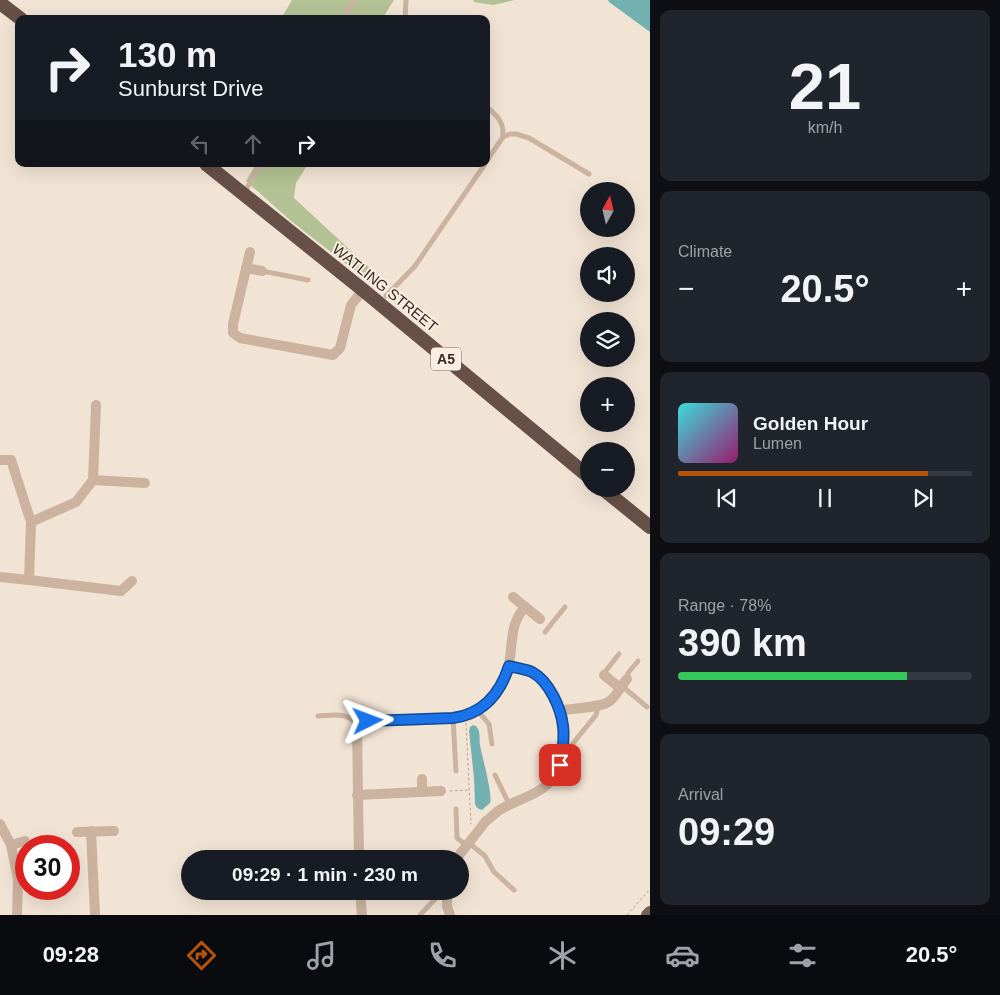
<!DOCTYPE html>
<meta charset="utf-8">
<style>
:root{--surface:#171b24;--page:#20242c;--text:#f1f3f6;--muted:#9ea1a6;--line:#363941;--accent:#b45309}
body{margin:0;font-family:Helvetica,sans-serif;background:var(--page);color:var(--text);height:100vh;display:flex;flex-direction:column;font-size:19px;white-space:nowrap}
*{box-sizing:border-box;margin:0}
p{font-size:16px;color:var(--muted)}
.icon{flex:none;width:28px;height:28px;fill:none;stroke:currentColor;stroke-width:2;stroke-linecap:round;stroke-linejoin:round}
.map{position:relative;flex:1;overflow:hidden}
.side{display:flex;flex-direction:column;gap:10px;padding:10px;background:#0d0f14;width:350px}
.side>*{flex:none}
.banner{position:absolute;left:15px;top:15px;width:475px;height:152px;border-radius:10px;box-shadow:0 5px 20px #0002;background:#171b24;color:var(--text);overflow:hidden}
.needle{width:32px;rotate:8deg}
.tools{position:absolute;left:580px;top:182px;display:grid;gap:10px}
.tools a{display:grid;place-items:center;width:55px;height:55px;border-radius:50%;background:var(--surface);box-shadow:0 5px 20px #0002;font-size:25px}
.speed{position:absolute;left:15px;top:835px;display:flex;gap:10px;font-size:25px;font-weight:700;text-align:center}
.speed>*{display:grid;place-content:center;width:65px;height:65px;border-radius:50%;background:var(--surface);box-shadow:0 5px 20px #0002;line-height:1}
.speed .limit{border:8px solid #d22;background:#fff;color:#111}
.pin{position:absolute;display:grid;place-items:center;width:42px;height:42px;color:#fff;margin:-21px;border-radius:10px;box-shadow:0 2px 8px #0006}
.me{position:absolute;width:55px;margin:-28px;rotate:87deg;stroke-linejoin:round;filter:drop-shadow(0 0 4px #0008)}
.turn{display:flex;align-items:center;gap:18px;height:105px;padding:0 20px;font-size:22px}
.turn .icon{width:65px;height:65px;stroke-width:2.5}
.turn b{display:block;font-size:35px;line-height:42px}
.lanes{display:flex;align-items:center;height:48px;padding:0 20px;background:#0003;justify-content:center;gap:25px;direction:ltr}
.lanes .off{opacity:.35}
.big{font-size:38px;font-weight:600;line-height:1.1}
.side .widget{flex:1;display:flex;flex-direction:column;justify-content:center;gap:8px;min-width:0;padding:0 18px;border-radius:10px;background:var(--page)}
.side .dial{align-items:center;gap:0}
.dial b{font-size:65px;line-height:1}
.song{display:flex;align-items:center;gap:15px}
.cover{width:60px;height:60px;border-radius:8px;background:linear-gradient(135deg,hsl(180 70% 55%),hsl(320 70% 35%))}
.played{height:5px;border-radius:2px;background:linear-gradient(90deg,var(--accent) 85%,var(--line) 85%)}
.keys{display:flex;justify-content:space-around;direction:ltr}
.heat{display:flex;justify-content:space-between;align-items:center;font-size:28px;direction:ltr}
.charge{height:8px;border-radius:4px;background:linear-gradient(90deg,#34c759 78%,var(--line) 0)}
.trip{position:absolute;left:181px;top:850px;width:288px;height:50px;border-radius:25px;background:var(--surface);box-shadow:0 5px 20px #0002;font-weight:600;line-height:50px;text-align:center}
.dock{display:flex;height:80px;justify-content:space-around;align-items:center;background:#090b0e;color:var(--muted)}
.dock .icon{width:35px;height:35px}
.dock .on{color:var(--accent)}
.dock b{font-size:22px;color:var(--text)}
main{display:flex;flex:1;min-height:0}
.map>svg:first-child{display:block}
.green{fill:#b3c294}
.water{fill:#72b0b1}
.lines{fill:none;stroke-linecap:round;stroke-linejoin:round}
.path{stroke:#b79d8b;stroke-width:1;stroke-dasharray:2.5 2.5;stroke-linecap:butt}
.service{stroke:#cbb3a0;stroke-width:5}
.minor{stroke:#cbb3a0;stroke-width:10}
.primary{stroke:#785f54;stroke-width:12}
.trunk{stroke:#675047;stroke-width:14}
.route-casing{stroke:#114b97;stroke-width:12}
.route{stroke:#1a73e8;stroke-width:9}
.labels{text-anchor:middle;stroke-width:4;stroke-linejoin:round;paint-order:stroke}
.shield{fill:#faeee1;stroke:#6f645d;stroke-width:1}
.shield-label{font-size:14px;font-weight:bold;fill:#342924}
.street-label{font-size:15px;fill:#342924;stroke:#faeee1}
</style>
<main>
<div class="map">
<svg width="650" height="915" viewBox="0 0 650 915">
<rect width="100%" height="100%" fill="#f2e4d5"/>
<!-- green -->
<g class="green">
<path d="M292 0H394L382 19H281Z"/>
<path d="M473 0H515L493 5 474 2Z"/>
<path d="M256 164H308L296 183 294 198 387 284 376 287 291 221 246 181Z"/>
</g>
<!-- water -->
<g class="water">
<path d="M608 0H650V32L609 2Z"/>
<path d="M473 725 476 726C481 731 479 738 480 745 482 756 493 795 490 803L482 810 477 808 475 804 474 778 469 731 470 727Z"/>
</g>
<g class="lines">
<!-- path -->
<g class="path">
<path d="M466 723 471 824"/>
<path d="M450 791 469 790"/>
<path d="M627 915 650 889"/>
</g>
<!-- service -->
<g class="service">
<path d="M344 19 354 0"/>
<path d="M405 19 406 0"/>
<path d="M486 106C497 116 504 121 503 137"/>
<path d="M486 162 503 137 510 134H516L529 138 589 174"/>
<path d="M244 193 261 164"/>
<path d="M262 271 308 280"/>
<path d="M386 296 415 266 485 164"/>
<path d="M545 632 565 607"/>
<path d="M604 675V673L619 654"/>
<path d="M627 679 628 673 638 661"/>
<path d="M622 686 647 707"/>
<path d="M478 711 489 724 492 744"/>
<path d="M318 716C335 715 345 712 358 724"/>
<path d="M453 718 456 771"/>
<path d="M563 748 570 747 596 715 598 706"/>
<path d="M495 775 510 806"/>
<path d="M456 809 457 838 466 845"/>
<path d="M469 843 485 856 494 872 514 890"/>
<path d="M420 915 439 895 446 894"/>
</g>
<!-- minor -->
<g class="minor">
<path d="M250 252 233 324V333L240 338 333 355 340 348 351 305 363 290"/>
<path d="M246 268 262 271"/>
<path d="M0 460H11L31 522 29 580 0 577"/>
<path d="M93 480 145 483"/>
<path d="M31 522 76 502 93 480 96 405"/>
<path d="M29 580 121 591 132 581"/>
<path d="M513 597 540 619"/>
<path d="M604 675 620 688"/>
<path d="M559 711C572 708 601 708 610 701 617 695 621 686 627 679"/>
<path d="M422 779V792"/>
<path d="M357 795 441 791"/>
<path d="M0 824 11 845 18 879 17 915"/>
<path d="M91 831 95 915"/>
<path d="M77 832 114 831"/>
<path d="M11 845 25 841"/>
<path d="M359 859 357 727 361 722C390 720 456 723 478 710 493 702 504 685 508 668 514 645 508 626 525 607"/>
<path d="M456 859 486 821C491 818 494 814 498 811 516 799 540 796 553 778 572 752 563 700 541 678 532 670 520 669 509 666"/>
<path d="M360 891 362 915"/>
<path d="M447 891V906L450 915"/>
</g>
<!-- primary -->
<path class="primary" d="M647 915 650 912"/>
<!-- trunk -->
<g class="trunk">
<path d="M0 3 21 19"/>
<path d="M206 164 363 290 589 477"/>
<path d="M603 489 650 527"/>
</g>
</g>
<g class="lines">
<defs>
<path id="route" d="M368 721 453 718C483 714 500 694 509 666 516 668 525 669 532 672 549 681 561 708 563 726 565 739 562 753 560 765"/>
</defs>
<!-- route casing -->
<use href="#route" class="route-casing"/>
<!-- route -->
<use href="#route" class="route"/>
</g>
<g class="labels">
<!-- shield labels -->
<rect class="shield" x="431" y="347.5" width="30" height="23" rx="4"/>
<g class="shield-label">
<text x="446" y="364">A5</text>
</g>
<!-- street labels -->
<g class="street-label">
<text transform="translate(385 288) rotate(39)" y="5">WATLING STREET</text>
</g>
</g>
</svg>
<div class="tools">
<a><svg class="needle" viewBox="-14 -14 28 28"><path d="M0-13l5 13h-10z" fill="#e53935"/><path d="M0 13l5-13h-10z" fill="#9ea1a6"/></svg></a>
<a><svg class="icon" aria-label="sound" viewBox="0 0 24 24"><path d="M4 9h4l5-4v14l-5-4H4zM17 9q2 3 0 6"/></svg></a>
<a><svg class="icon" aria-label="layers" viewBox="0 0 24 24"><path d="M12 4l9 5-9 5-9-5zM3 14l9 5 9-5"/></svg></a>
<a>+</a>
<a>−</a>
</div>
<div class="speed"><div class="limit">30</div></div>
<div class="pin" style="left:560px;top:765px;background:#d93025"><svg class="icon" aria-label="arrive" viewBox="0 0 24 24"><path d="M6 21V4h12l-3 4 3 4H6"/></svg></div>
<svg class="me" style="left:368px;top:721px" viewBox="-20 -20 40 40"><path d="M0-17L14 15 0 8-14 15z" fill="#1a73e8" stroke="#fff" stroke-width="4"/></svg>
<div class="trip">09:29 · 1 min · 230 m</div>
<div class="banner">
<div class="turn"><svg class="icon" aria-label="right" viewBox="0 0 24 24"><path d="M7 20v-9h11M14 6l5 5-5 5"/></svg><div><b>130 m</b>Sunburst Drive</div></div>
<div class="lanes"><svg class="icon off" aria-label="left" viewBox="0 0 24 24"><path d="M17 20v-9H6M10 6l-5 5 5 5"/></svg><svg class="icon off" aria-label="ahead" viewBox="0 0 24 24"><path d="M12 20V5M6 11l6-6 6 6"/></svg><svg class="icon" aria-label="right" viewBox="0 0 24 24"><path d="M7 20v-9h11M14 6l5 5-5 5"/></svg></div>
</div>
</div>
<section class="side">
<div class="widget dial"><b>21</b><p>km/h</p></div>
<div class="widget"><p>Climate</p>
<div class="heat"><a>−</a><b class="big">20.5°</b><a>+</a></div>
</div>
<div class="widget">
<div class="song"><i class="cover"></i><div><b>Golden Hour</b><p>Lumen</p></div></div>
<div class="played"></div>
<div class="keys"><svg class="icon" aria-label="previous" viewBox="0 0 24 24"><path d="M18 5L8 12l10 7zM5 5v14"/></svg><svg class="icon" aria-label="pause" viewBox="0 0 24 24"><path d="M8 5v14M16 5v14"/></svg><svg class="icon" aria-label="next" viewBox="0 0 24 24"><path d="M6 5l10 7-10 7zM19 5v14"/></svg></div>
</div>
<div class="widget"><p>Range · 78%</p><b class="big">390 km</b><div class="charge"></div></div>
<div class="widget"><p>Arrival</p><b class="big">09:29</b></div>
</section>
</main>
<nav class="dock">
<b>09:28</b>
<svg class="icon on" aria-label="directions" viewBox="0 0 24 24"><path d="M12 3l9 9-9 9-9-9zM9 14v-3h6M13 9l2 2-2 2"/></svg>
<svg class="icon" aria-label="music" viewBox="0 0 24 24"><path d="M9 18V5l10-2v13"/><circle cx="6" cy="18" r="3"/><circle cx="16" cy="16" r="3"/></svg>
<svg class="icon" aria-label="phone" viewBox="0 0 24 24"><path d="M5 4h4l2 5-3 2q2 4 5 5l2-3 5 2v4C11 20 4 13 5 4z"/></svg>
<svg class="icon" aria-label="climate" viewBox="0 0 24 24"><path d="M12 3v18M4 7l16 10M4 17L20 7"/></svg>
<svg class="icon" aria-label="car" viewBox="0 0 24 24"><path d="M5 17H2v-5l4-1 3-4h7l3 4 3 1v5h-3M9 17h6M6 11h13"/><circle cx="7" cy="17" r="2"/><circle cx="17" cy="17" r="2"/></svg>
<svg class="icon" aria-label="filters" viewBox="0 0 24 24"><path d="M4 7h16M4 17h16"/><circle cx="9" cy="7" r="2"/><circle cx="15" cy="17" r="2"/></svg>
<b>20.5°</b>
</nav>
